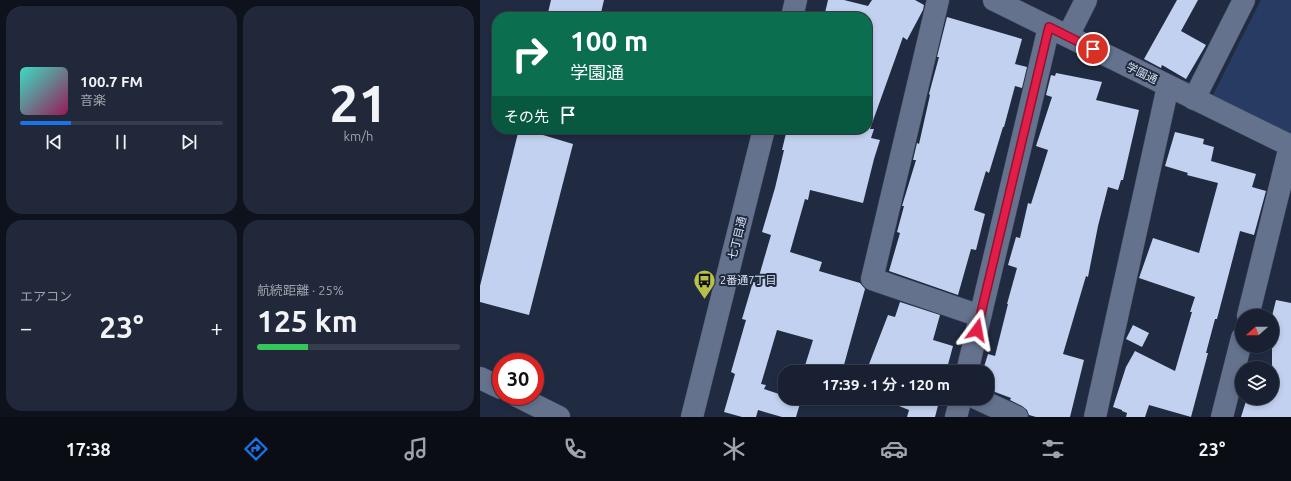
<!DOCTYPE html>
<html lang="ja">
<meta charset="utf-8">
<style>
:root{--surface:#182032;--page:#21283a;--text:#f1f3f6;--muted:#9fa3ac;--line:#363e4d;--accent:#1a73e8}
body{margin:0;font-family:Ubuntu,"Noto Sans JP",sans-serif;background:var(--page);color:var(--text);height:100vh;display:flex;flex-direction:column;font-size:15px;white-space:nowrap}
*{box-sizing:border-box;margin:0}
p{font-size:13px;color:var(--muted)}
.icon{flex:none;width:22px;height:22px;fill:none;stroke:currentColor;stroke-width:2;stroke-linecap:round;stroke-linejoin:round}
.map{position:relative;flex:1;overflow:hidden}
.side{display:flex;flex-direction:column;gap:6px;padding:6px;background:#0d121c;width:480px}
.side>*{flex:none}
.guide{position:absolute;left:12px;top:12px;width:380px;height:122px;border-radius:16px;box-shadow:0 2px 6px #0003,0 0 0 1px var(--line);background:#0b6e4f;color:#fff;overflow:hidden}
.needle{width:26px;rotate:250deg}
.controls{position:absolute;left:755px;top:309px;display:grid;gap:8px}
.controls a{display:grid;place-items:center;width:44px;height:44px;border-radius:50%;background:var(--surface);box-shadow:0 2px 6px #0003,0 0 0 1px var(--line);font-size:20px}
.speed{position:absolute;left:12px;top:353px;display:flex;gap:8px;font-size:20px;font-weight:700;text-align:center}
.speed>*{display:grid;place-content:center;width:52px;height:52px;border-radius:50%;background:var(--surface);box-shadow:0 2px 6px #0003,0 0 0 1px var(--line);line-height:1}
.speed .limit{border:6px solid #d22;background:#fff;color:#111}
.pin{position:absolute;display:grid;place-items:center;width:34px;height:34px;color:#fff;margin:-17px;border:2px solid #fff;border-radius:50%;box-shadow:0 1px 4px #0007}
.me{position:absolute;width:44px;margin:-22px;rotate:13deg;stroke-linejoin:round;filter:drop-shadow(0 0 3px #0008)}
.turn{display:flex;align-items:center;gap:14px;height:84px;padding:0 12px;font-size:18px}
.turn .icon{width:52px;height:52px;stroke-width:2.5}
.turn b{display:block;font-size:28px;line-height:34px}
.then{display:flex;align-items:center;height:38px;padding:0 12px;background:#0003;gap:8px;font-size:15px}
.big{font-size:30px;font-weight:600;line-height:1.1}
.side .tile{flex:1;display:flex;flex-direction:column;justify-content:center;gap:6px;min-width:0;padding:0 14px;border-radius:16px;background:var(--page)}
.side .dial{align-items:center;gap:0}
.dial b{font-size:52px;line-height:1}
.song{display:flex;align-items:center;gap:12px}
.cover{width:48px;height:48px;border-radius:6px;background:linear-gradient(135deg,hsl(170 70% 55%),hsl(330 70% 35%))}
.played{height:4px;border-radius:2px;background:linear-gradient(90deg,var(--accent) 25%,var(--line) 25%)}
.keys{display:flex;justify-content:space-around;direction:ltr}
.heat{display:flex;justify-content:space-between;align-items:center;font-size:22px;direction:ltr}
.charge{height:6px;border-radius:3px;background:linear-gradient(90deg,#34c759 25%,var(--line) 0)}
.side .tiles{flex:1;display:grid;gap:6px;grid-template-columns:repeat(2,1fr)}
.trip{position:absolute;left:298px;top:365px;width:216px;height:40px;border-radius:16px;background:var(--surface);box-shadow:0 2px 6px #0003,0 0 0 1px var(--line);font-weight:600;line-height:40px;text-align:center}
.menu{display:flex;height:64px;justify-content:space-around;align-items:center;background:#0a0d14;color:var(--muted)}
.menu .icon{width:28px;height:28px}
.menu .active{color:var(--accent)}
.menu b{font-size:18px;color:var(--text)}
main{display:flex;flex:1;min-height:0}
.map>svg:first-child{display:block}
.green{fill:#283c63}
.building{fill:#c1d1ef}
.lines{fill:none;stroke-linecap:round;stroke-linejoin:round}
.minor-casing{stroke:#40495d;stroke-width:23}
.minor{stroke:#64728d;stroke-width:22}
.route-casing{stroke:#92132f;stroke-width:10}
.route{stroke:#e11d48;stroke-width:7}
.labels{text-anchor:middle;stroke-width:4;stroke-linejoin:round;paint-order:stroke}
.street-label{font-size:11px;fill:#dbe3f3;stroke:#202b42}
.poi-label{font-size:11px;fill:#dbe3f3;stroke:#202b42;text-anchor:start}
</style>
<main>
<section class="side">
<div class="tiles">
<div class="tile">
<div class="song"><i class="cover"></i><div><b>100.7 FM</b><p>音楽</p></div></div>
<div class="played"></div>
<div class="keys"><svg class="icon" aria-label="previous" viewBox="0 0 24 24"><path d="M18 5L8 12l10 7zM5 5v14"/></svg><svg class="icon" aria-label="pause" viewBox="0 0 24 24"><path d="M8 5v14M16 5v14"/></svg><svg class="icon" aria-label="next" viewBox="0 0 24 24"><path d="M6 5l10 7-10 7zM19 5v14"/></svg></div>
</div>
<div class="tile dial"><b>21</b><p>km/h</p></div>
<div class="tile"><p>エアコン</p>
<div class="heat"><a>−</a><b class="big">23°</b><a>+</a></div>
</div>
<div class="tile"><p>航続距離 · 25%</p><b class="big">125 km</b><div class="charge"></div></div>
</div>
</section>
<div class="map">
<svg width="811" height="417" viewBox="0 0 811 417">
<rect width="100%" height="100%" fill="#202b42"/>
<!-- green -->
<path class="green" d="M781 0H811V134L733 95Z"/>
<!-- building -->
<g class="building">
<path d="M71 0H124L120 17H67Z"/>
<path d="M348 0H364L388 6 392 0H435L444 5 443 10 427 40 423 37 390 129H394L391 138 400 140 394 159 383 203 330 190 328 200 325 199 310 252 342 262 339 271 380 283 385 289 362 372H323L333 340 297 330 281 384 286 385 284 389 305 396V398H313L321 400 316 417H302L278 410 276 417H262L244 412 255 374 251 372 266 320 262 319 273 282 277 283 291 235 282 232 295 188 304 150H302L307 129H387V17H344Z"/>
<path d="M697 0H718L701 31 726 45 706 79 682 65 681 68 664 59Z"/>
<path d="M467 17 542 39 535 64 547 67 542 88 535 86 524 127H523L509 173 506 171 494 210 505 214 496 250 491 249 478 295 409 271 420 233 417 232 424 206H422L436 160H433L437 143 439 144 450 95 449 94 459 57H457Z"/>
<path d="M576 73 622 82 616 100 659 110 643 180H641L638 190 628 187 618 226 608 277 606 276 583 354 604 360 590 417H556L549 415 547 410 542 406 530 400 531 398 507 389 511 372 503 370 508 354 515 356 528 304H527L537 268 528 265 536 237 540 238 548 203 551 204 568 150 556 146 572 97 566 95 571 75 575 76Z"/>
<path d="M39 129H43L93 144 49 315 0 302V286Z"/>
<path d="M695 132 724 139 723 144 734 147 731 161 776 174 772 187 786 191 774 235 760 231 737 319H735L726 353H728L711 417 669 405 665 417H646L647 413 642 411V410L633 407 646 367 655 351 695 371 712 312H710L715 297 659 278 673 238 719 253 738 183 707 175 708 173 685 166Z"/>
<path d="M796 300 811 303V417H761L767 398H792V316Z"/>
<path d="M420 302 460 315 453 340 473 346 466 372H386L408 315 415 317Z"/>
<path d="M653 325 669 333 662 347 646 339Z"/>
<path d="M399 398H460L455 417H427L429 410Z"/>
</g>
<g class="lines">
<defs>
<g id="minor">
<path d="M458 0 392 279 500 316"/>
<path d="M514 0 811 146"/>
<path d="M312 17 316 0"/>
<path d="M588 36 606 0"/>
<path d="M714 99 764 0"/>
<path d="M768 316 810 146"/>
<path d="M487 372 569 27"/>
<path d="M0 378 21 388"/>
<path d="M37 396 79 417"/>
<path d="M496 398 537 417"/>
<path d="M212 417 284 129"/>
<path d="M476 417 481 398"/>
<path d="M615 417 688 86"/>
<path d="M742 417 762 338"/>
</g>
</defs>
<!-- minor casing -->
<use href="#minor" class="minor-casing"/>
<!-- minor -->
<use href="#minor" class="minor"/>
</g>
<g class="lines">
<defs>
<path id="route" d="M497 330 569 27 613 49"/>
</defs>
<!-- route casing -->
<use href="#route" class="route-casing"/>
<!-- route -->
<use href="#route" class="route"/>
</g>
<!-- icons -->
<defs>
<symbol id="bus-pin" viewBox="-11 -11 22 30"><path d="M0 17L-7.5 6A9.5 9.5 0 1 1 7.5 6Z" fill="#b8c147" stroke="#202b42"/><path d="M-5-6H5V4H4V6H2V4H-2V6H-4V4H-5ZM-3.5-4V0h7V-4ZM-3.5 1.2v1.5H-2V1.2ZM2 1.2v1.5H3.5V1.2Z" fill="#111"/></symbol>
</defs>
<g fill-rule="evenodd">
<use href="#bus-pin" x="212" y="268" width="25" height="34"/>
</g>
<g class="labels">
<!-- street labels -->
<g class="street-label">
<text transform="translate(662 73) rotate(26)" y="4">学園通</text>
<text transform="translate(257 238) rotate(-76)" y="4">七丁目通</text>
</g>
<!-- poi labels -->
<g class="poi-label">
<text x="240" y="284">2番通7丁目</text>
</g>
</g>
</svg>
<div class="controls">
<a><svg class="needle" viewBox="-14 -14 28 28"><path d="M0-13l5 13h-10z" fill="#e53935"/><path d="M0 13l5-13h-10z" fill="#9fa3ac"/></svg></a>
<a><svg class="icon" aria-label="layers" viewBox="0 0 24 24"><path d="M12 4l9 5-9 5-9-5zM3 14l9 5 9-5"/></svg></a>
</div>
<div class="speed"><div class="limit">30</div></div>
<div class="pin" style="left:613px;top:49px;background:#d93025"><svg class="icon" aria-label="arrive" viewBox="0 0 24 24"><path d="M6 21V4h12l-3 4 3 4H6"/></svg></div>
<svg class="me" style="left:497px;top:330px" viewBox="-20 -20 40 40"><path d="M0-17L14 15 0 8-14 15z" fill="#e11d48" stroke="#fff" stroke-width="4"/></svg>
<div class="trip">17:39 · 1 分 · 120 m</div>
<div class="guide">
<div class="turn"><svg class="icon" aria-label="right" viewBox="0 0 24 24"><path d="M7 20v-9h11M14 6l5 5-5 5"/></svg><div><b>100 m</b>学園通</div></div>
<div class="then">その先<svg class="icon" aria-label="arrive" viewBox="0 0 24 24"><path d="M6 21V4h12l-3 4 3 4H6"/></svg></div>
</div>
</div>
</main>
<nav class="menu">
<b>17:38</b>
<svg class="icon active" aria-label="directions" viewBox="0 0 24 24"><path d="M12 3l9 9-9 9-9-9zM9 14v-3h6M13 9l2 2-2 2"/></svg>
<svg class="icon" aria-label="music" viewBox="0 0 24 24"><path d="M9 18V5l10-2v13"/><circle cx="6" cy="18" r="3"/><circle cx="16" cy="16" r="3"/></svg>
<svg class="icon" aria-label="phone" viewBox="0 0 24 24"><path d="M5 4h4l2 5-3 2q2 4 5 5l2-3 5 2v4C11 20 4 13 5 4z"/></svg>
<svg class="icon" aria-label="climate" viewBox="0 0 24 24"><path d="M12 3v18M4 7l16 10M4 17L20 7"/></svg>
<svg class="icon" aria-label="car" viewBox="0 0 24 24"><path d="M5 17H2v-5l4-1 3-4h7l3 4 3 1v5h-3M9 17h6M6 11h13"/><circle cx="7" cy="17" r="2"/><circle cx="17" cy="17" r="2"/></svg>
<svg class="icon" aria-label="filters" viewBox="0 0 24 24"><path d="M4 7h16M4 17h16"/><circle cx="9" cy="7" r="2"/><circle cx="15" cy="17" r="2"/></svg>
<b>23°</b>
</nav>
